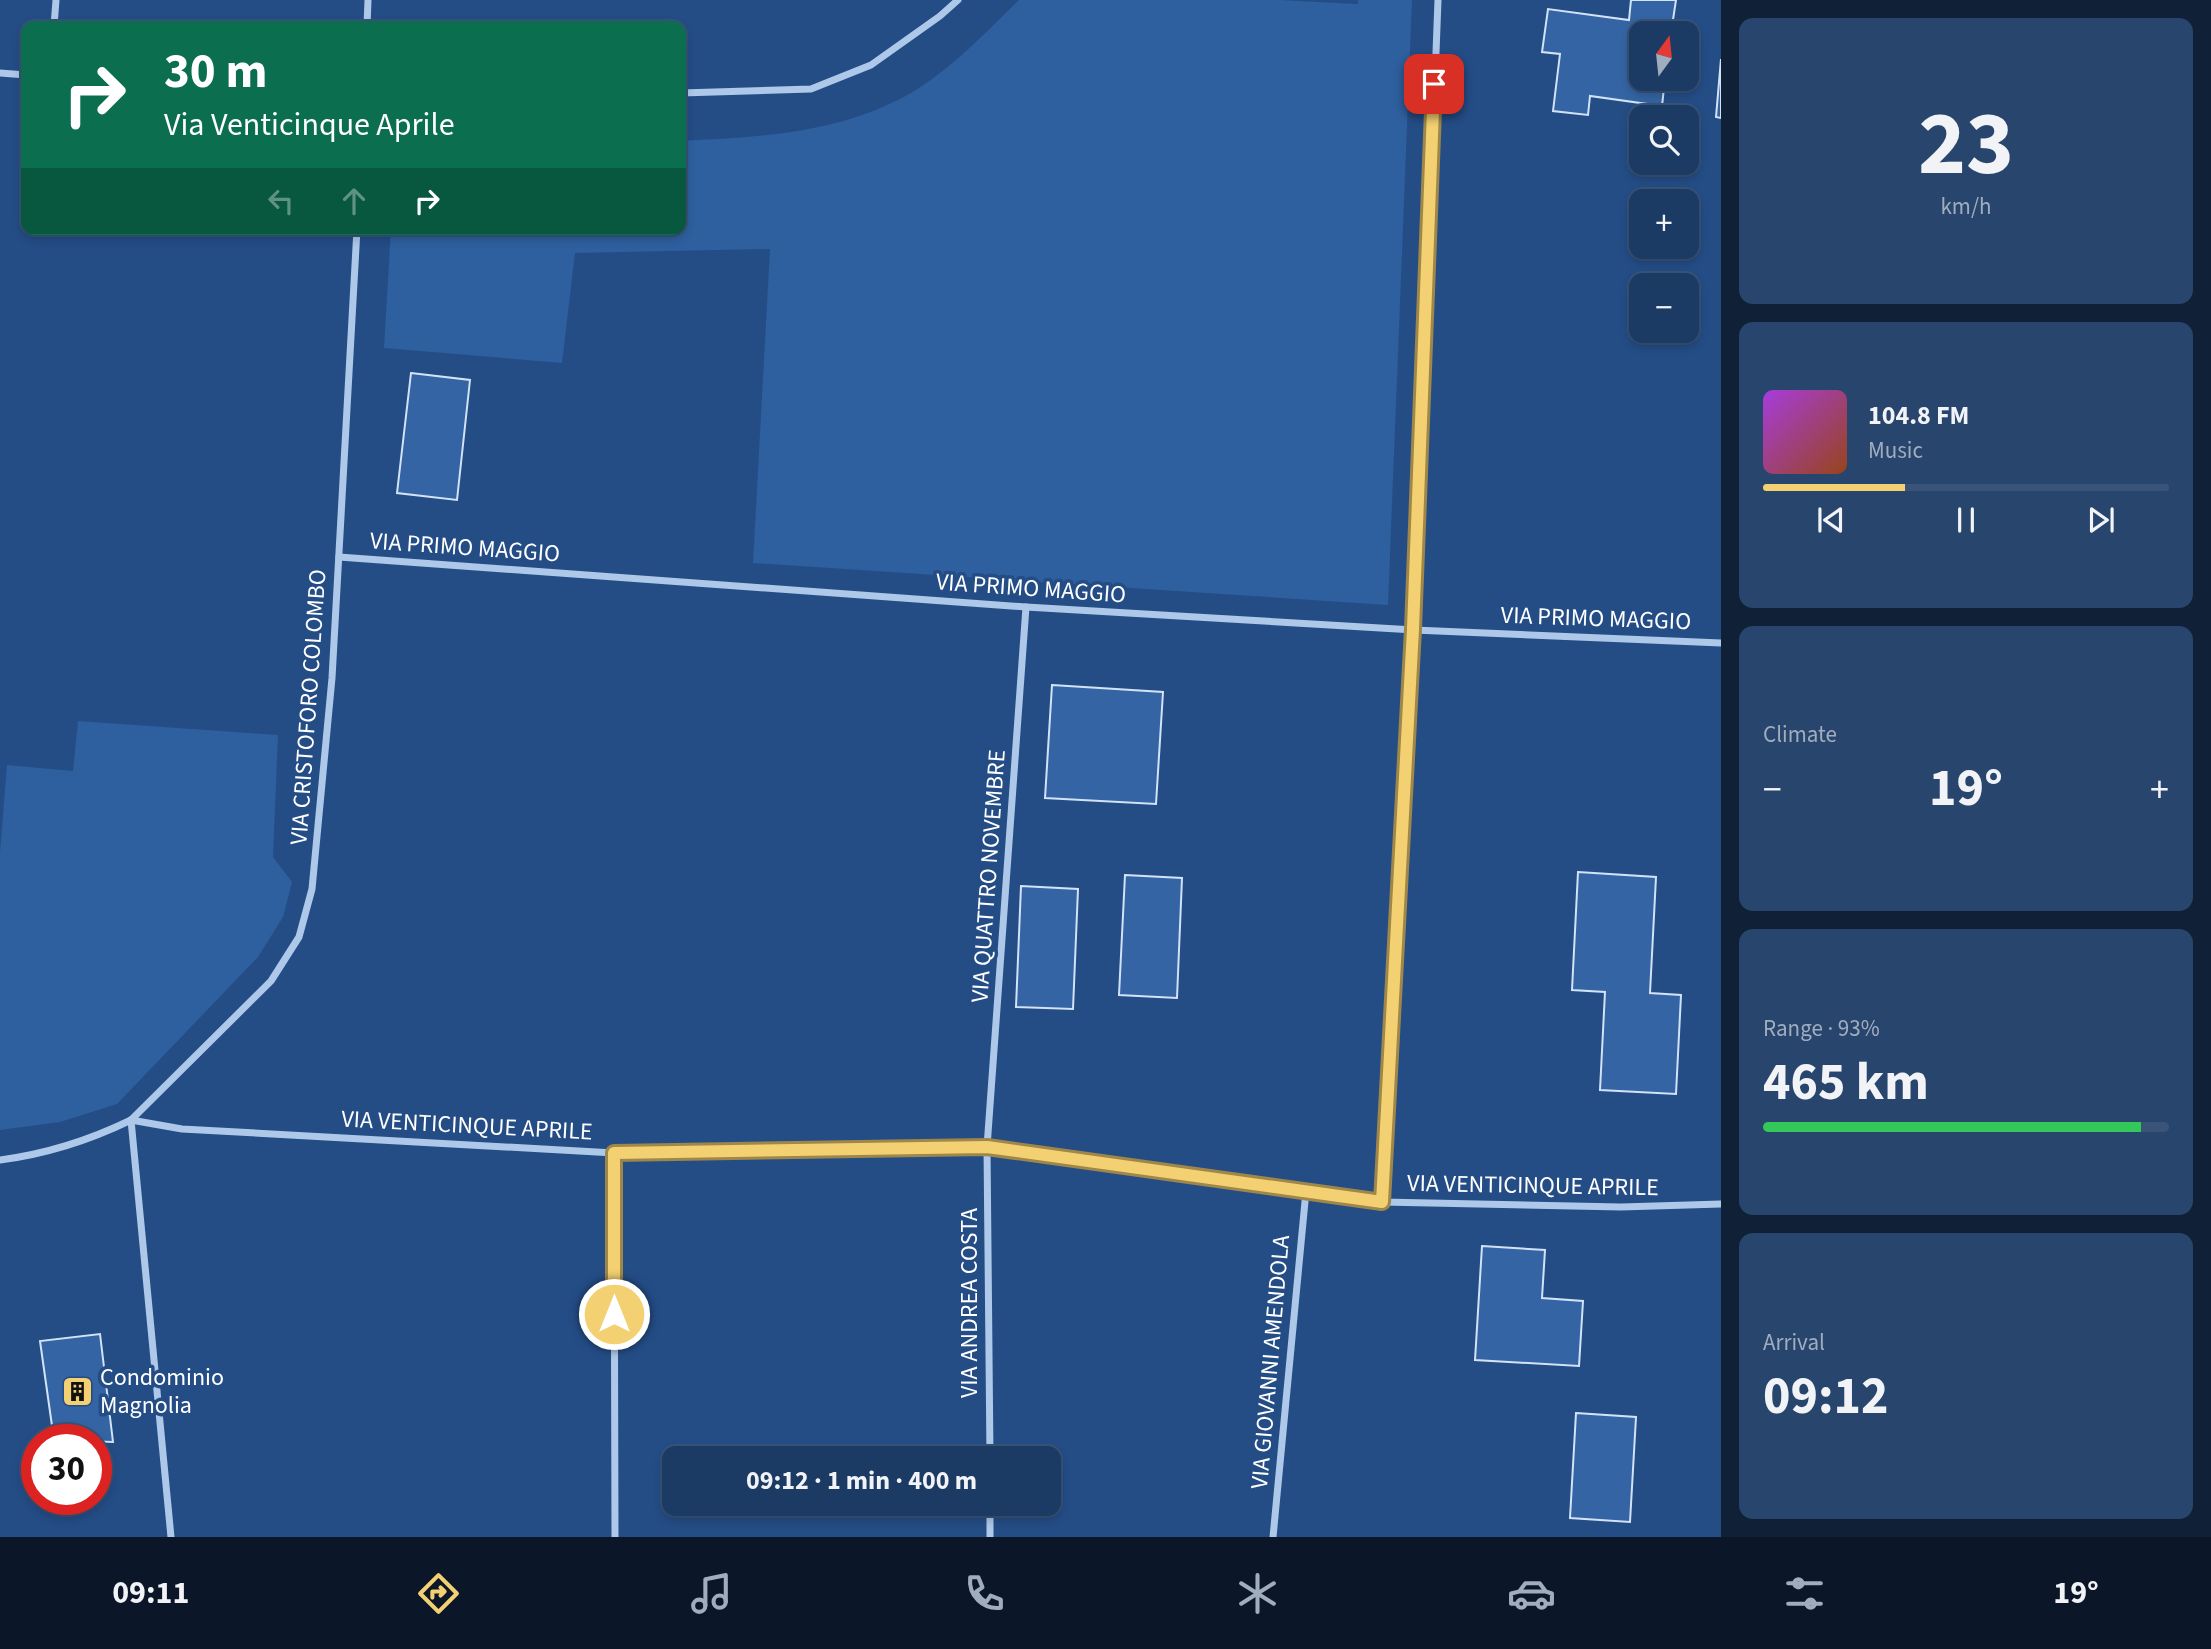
<!DOCTYPE html>
<meta charset="utf-8">
<style>
:root{--surface:#1b3a64;--page:#28456d;--text:#f1f3f6;--muted:#a0adbf;--line:#395478;--accent:#f3d071}
body{margin:0;font-family:"Source Sans 3",sans-serif;background:var(--page);color:var(--text);height:100vh;display:flex;flex-direction:column;font-size:26px;white-space:nowrap}
*{box-sizing:border-box;margin:0}
p{font-size:23px;color:var(--muted)}
.icon{flex:none;width:38px;height:38px;fill:none;stroke:currentColor;stroke-width:2;stroke-linecap:round;stroke-linejoin:round}
.map{position:relative;flex:1;overflow:hidden}
.side{display:flex;flex-direction:column;gap:18px;padding:18px;background:#0f2037;width:490px}
.side>*{flex:none}
.hud{position:absolute;left:21px;top:21px;width:665px;height:214px;border-radius:14px;box-shadow:0 4px 10px #0003,0 0 0 2px var(--line);background:#0b6e4f;color:#fff;overflow:hidden}
.needle{width:46px;rotate:15deg}
.controls{position:absolute;left:1629px;top:21px;display:grid;gap:14px}
.controls a{display:grid;place-items:center;width:70px;height:70px;border-radius:14px;background:var(--surface);box-shadow:0 4px 10px #0003,0 0 0 2px var(--line);font-size:35px}
.speed{position:absolute;left:21px;top:1424px;display:flex;gap:14px;font-size:35px;font-weight:700;text-align:center}
.speed>*{display:grid;place-content:center;width:91px;height:91px;border-radius:50%;background:var(--surface);box-shadow:0 4px 10px #0003,0 0 0 2px var(--line);line-height:1}
.speed .limit{border:10px solid #d22;background:#fff;color:#111}
.pin{position:absolute;display:grid;place-items:center;width:60px;height:60px;color:#fff;margin:-30px;border-radius:14px;box-shadow:0 4px 10px #0006}
.me{position:absolute;width:77px;margin:-38px;rotate:0deg;stroke-linejoin:round;filter:drop-shadow(0 0 5px #0008)}
.turn{display:flex;align-items:center;gap:24px;height:147px;padding:0 28px;font-size:32px}
.turn .icon{width:91px;height:91px;stroke-width:2.5}
.turn b{display:block;font-size:49px;line-height:60px}
.lanes{display:flex;align-items:center;height:66px;padding:0 28px;background:#0003;justify-content:center;gap:35px;direction:ltr}
.lanes .off{opacity:.35}
.big{font-size:52px;font-weight:700;line-height:1.1}
.side .tile{flex:1;display:flex;flex-direction:column;justify-content:center;gap:10px;min-width:0;padding:0 24px;border-radius:14px;background:var(--page)}
.side .dial{align-items:center;gap:0}
.dial b{font-size:91px;line-height:1}
.song{display:flex;align-items:center;gap:21px}
.cover{width:84px;height:84px;border-radius:10px;background:linear-gradient(135deg,hsl(280 70% 55%),hsl(20 70% 35%))}
.played{height:7px;border-radius:4px;background:linear-gradient(90deg,var(--accent) 35%,var(--line) 35%)}
.keys{display:flex;justify-content:space-around;direction:ltr}
.heat{display:flex;justify-content:space-between;align-items:center;font-size:38px;direction:ltr}
.charge{height:10px;border-radius:5px;background:linear-gradient(90deg,#34c759 93%,var(--line) 0)}
.trip{position:absolute;left:662px;top:1446px;width:399px;height:70px;border-radius:14px;background:var(--surface);box-shadow:0 4px 10px #0003,0 0 0 2px var(--line);font-weight:700;line-height:70px;text-align:center}
.tabs{display:flex;height:112px;justify-content:space-around;align-items:center;background:#0b1728;color:var(--muted)}
.tabs .icon{width:49px;height:49px}
.tabs .selected{color:var(--accent)}
.tabs b{font-size:32px;color:var(--text)}
main{display:flex;flex:1;min-height:0}
.map>svg:first-child{display:block}
.green{fill:#2e5f9e}
.building{fill:#3464a3;stroke:#d2e2f7;stroke-width:2}
.lines{fill:none;stroke-linecap:round;stroke-linejoin:round}
.minor{stroke:#aec8e9;stroke-width:7}
.route-casing{stroke:#9e8749;stroke-width:18}
.route{stroke:#f3d071;stroke-width:12}
.labels{text-anchor:middle;stroke-width:7;stroke-linejoin:round;paint-order:stroke}
.street-label{font-size:24px;fill:#fff;stroke:#244d86}
.poi-label{font-size:24px;fill:#fff;stroke:#244d86;text-anchor:start}
</style>
<main>
<div class="map">
<svg width="1721" height="1537" viewBox="0 0 1721 1537">
<rect width="100%" height="100%" fill="#244d86"/>
<!-- green -->
<g class="green">
<path d="M1019 0H1279L1358 4V0H1412L1388 605 753 563 770 249 575 253 562 363 384 348 391 229H681V141C762 137 848 133 919 88 956 64 987 31 1019 0Z"/>
<path d="M78 721 278 735 273 857 292 882 283 917 258 957 117 1104 60 1122 0 1130V852L7 765 73 771Z"/>
</g>
<!-- building -->
<g class="building">
<path d="M1631 0H1676L1671 33H1642V79H1665L1662 106 1590 96 1588 115 1553 111 1560 54 1542 52 1548 9 1629 20Z"/>
<path d="M1721 59V118L1716 117Z"/>
<path d="M411 373 470 380 457 500 397 493Z"/>
<path d="M1052 685 1163 692 1156 804 1045 798Z"/>
<path d="M1578 872 1656 877 1650 993 1681 995 1676 1094 1600 1090 1605 992 1572 990Z"/>
<path d="M1125 875 1182 878 1177 998 1119 995Z"/>
<path d="M1021 886 1078 889 1073 1009 1016 1007Z"/>
<path d="M1482 1246 1545 1250 1542 1298 1583 1301 1579 1366 1475 1360Z"/>
<path d="M100 1334 113 1442 54 1440 40 1341Z"/>
<path d="M1576 1413 1636 1417 1630 1522 1570 1518Z"/>
</g>
<g class="lines">
<!-- minor -->
<g class="minor">
<path d="M54 26 56 0"/>
<path d="M367 26 368 0"/>
<path d="M0 73 26 75"/>
<path d="M681 93 811 89 871 65 940 16 958 0"/>
<path d="M339 557 1026 607 1414 630 1721 643"/>
<path d="M131 1120 182 1129 614 1153 987 1147 1382 1202 1621 1207 1721 1204"/>
<path d="M131 1120 171 1537"/>
<path d="M614 1153 615 1537"/>
<path d="M0 1160C46 1154 90 1140 131 1120L271 981 299 937 312 889 332 678 357 229"/>
<path d="M1382 1202 1414 630 1438 0"/>
<path d="M990 1458 987 1147 1026 607"/>
<path d="M990 1503V1537"/>
<path d="M1273 1537 1306 1191"/>
</g>
</g>
<g class="lines">
<defs>
<path id="route" d="M614 1314V1153L987 1147 1382 1202 1413 629 1434 84"/>
</defs>
<!-- route casing -->
<use href="#route" class="route-casing"/>
<!-- route -->
<use href="#route" class="route"/>
</g>
<!-- icons -->
<defs>
<symbol id="building-square" viewBox="-11 -11 22 22"><rect x="-9" y="-9" width="18" height="18" rx="4" fill="#f3d071" stroke="#244d86"/><path d="M-4-6H4V6H1V3H-1V6H-4ZM-2.5-4.3h1.7v1.8h-1.7ZM.8-4.3h1.7v1.8H.8ZM-2.5-1h1.7V.8h-1.7ZM.8-1h1.7V.8H.8Z" fill="#111"/></symbol>
</defs>
<g fill-rule="evenodd">
<use href="#building-square" x="60" y="1374" width="35" height="35"/>
</g>
<g class="labels">
<!-- street labels -->
<g class="street-label">
<text transform="translate(465 547) rotate(4)" y="8">VIA PRIMO MAGGIO</text>
<text transform="translate(1031 588) rotate(4)" y="8">VIA PRIMO MAGGIO</text>
<text transform="translate(1596 618) rotate(2)" y="8">VIA PRIMO MAGGIO</text>
<text transform="translate(308 707) rotate(-86)" y="8">VIA CRISTOFORO COLOMBO</text>
<text transform="translate(988 876) rotate(-86)" y="8">VIA QUATTRO NOVEMBRE</text>
<text transform="translate(467 1125) rotate(3)" y="8">VIA VENTICINQUE APRILE</text>
<text transform="translate(1533 1185) rotate(1)" y="8">VIA VENTICINQUE APRILE</text>
<text transform="translate(969 1303) rotate(-90)" y="8">VIA ANDREA COSTA</text>
<text transform="translate(1270 1362) rotate(-85)" y="8">VIA GIOVANNI AMENDOLA</text>
</g>
<!-- poi labels -->
<g class="poi-label">
<text x="100" y="1385">Condominio<tspan x="100" dy="28">Magnolia</tspan></text>
</g>
</g>
</svg>
<div class="controls">
<a><svg class="needle" viewBox="-14 -14 28 28"><path d="M0-13l5 13h-10z" fill="#e53935"/><path d="M0 13l5-13h-10z" fill="#a0adbf"/></svg></a>
<a><svg class="icon" aria-label="search" viewBox="0 0 24 24"><circle cx="10" cy="10" r="6"/><path d="M15 15l6 6"/></svg></a>
<a>+</a>
<a>−</a>
</div>
<div class="speed"><div class="limit">30</div></div>
<div class="pin" style="left:1434px;top:84px;background:#d93025"><svg class="icon" aria-label="arrive" viewBox="0 0 24 24"><path d="M6 21V4h12l-3 4 3 4H6"/></svg></div>
<svg class="me" style="left:614px;top:1314px" viewBox="-20 -20 40 40"><circle r="17" fill="#f3d071" stroke="#fff" stroke-width="3"/><path d="M0-11L8 9 0 5-8 9z" fill="#fff"/></svg>
<div class="trip">09:12 · 1 min · 400 m</div>
<div class="hud">
<div class="turn"><svg class="icon" aria-label="right" viewBox="0 0 24 24"><path d="M7 20v-9h11M14 6l5 5-5 5"/></svg><div><b>30 m</b>Via Venticinque Aprile</div></div>
<div class="lanes"><svg class="icon off" aria-label="left" viewBox="0 0 24 24"><path d="M17 20v-9H6M10 6l-5 5 5 5"/></svg><svg class="icon off" aria-label="ahead" viewBox="0 0 24 24"><path d="M12 20V5M6 11l6-6 6 6"/></svg><svg class="icon" aria-label="right" viewBox="0 0 24 24"><path d="M7 20v-9h11M14 6l5 5-5 5"/></svg></div>
</div>
</div>
<section class="side">
<div class="tile dial"><b>23</b><p>km/h</p></div>
<div class="tile">
<div class="song"><i class="cover"></i><div><b>104.8 FM</b><p>Music</p></div></div>
<div class="played"></div>
<div class="keys"><svg class="icon" aria-label="previous" viewBox="0 0 24 24"><path d="M18 5L8 12l10 7zM5 5v14"/></svg><svg class="icon" aria-label="pause" viewBox="0 0 24 24"><path d="M8 5v14M16 5v14"/></svg><svg class="icon" aria-label="next" viewBox="0 0 24 24"><path d="M6 5l10 7-10 7zM19 5v14"/></svg></div>
</div>
<div class="tile"><p>Climate</p>
<div class="heat"><a>−</a><b class="big">19°</b><a>+</a></div>
</div>
<div class="tile"><p>Range · 93%</p><b class="big">465 km</b><div class="charge"></div></div>
<div class="tile"><p>Arrival</p><b class="big">09:12</b></div>
</section>
</main>
<nav class="tabs">
<b>09:11</b>
<svg class="icon selected" aria-label="directions" viewBox="0 0 24 24"><path d="M12 3l9 9-9 9-9-9zM9 14v-3h6M13 9l2 2-2 2"/></svg>
<svg class="icon" aria-label="music" viewBox="0 0 24 24"><path d="M9 18V5l10-2v13"/><circle cx="6" cy="18" r="3"/><circle cx="16" cy="16" r="3"/></svg>
<svg class="icon" aria-label="phone" viewBox="0 0 24 24"><path d="M5 4h4l2 5-3 2q2 4 5 5l2-3 5 2v4C11 20 4 13 5 4z"/></svg>
<svg class="icon" aria-label="climate" viewBox="0 0 24 24"><path d="M12 3v18M4 7l16 10M4 17L20 7"/></svg>
<svg class="icon" aria-label="car" viewBox="0 0 24 24"><path d="M5 17H2v-5l4-1 3-4h7l3 4 3 1v5h-3M9 17h6M6 11h13"/><circle cx="7" cy="17" r="2"/><circle cx="17" cy="17" r="2"/></svg>
<svg class="icon" aria-label="filters" viewBox="0 0 24 24"><path d="M4 7h16M4 17h16"/><circle cx="9" cy="7" r="2"/><circle cx="15" cy="17" r="2"/></svg>
<b>19°</b>
</nav>
